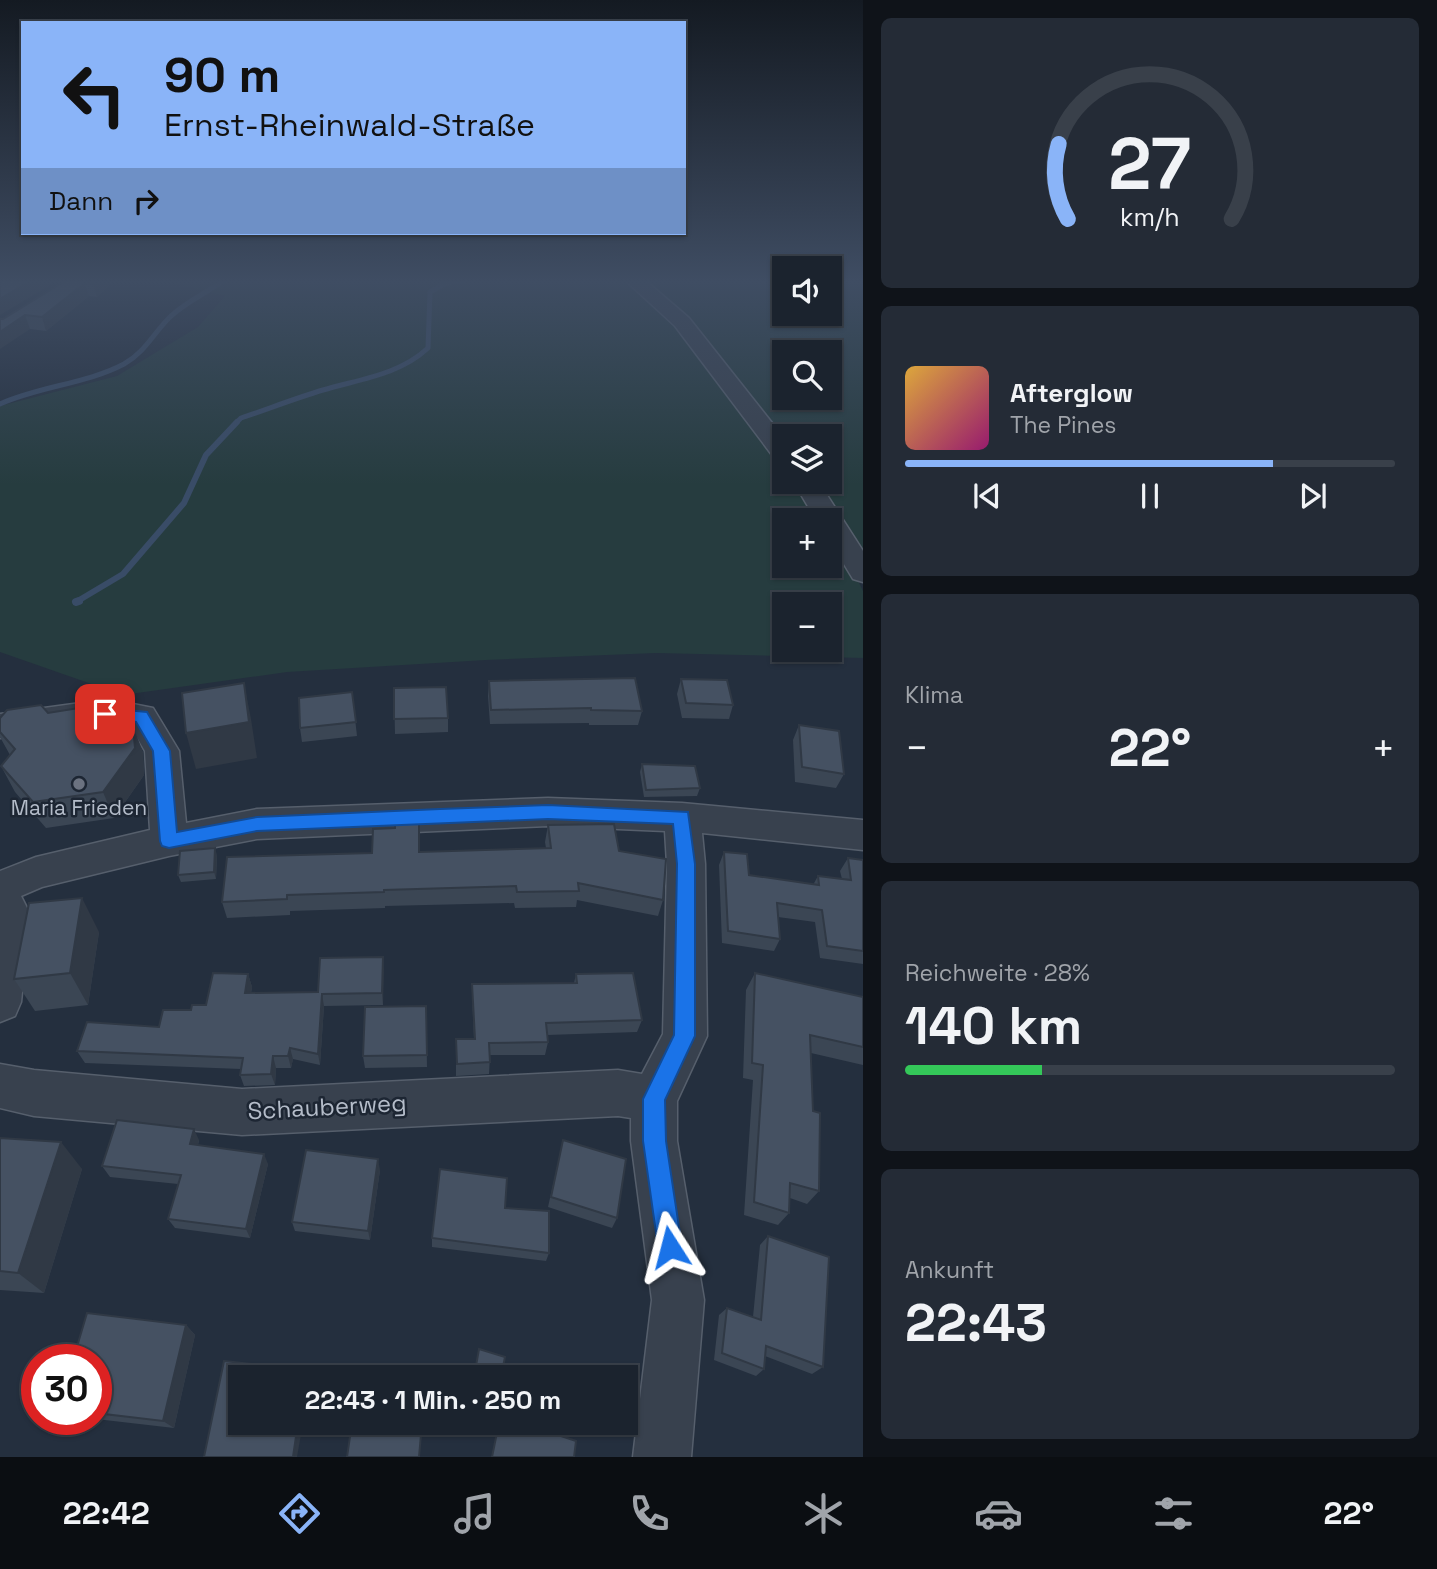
<!DOCTYPE html>
<html lang="de">
<meta charset="utf-8">
<style>
:root{--surface:#1b232e;--page:#242b36;--text:#f1f3f6;--muted:#a0a4aa;--line:#39404a;--accent:#8ab4f8}
body{margin:0;font-family:"Space Grotesk",sans-serif;background:var(--page);color:var(--text);height:100vh;display:flex;flex-direction:column;font-size:26px;white-space:nowrap}
*{box-sizing:border-box;margin:0}
p{font-size:23px;color:var(--muted)}
.icon{flex:none;width:38px;height:38px;fill:none;stroke:currentColor;stroke-width:2;stroke-linecap:round;stroke-linejoin:round}
.map{position:relative;flex:1;overflow:hidden}
.side{display:flex;flex-direction:column;gap:18px;padding:18px;background:#0f1319;width:574px}
.side>*{flex:none}
.hud{position:absolute;left:21px;top:21px;width:665px;height:214px;border-radius:0px;box-shadow:0 2px 5px #0004,0 0 0 2px var(--line);background:#8ab4f8;color:#111;overflow:hidden}
.tools{position:absolute;left:772px;top:256px;display:grid;gap:14px}
.tools a{display:grid;place-items:center;width:70px;height:70px;border-radius:0px;background:var(--surface);box-shadow:0 2px 5px #0004,0 0 0 2px var(--line);font-size:35px}
.speed{position:absolute;left:21px;top:1344px;display:flex;gap:14px;font-size:35px;font-weight:700;text-align:center}
.speed>*{display:grid;place-content:center;width:91px;height:91px;border-radius:50%;background:var(--surface);box-shadow:0 2px 5px #0004,0 0 0 2px var(--line);line-height:1}
.speed .limit{border:10px solid #d22;background:#fff;color:#111}
.pin{position:absolute;display:grid;place-items:center;width:60px;height:60px;color:#fff;margin:-30px;border-radius:14px;box-shadow:0 4px 10px #0006}
.me{position:absolute;width:77px;margin:-38px;rotate:351deg;stroke-linejoin:round;filter:drop-shadow(0 0 5px #0008)}
.turn{display:flex;align-items:center;gap:24px;height:147px;padding:0 28px;font-size:32px}
.turn .icon{width:91px;height:91px;stroke-width:2.5}
.turn b{display:block;font-size:49px;line-height:60px}
.then{display:flex;align-items:center;height:66px;padding:0 28px;background:#0003;gap:14px;font-size:26px}
.big{font-size:52px;font-weight:600;line-height:1.1}
.side .widget{flex:1;display:flex;flex-direction:column;justify-content:center;gap:10px;min-width:0;padding:0 24px;border-radius:10px;background:var(--page)}
.side .dial{align-items:center;gap:0}
.dial svg{height:182px;overflow:visible;fill:none;stroke:var(--line);stroke-width:7;stroke-linecap:round;text-anchor:middle}
.dial text{fill:var(--text);stroke:none}
.song{display:flex;align-items:center;gap:21px}
.cover{width:84px;height:84px;border-radius:10px;background:linear-gradient(135deg,hsl(40 70% 55%),hsl(320 70% 35%))}
.played{height:7px;border-radius:4px;background:linear-gradient(90deg,var(--accent) 75%,var(--line) 75%)}
.keys{display:flex;justify-content:space-around;direction:ltr}
.heat{display:flex;justify-content:space-between;align-items:center;font-size:38px;direction:ltr}
.charge{height:10px;border-radius:5px;background:linear-gradient(90deg,#34c759 28%,var(--line) 0)}
.trip{position:absolute;left:228px;top:1365px;width:410px;height:70px;border-radius:0px;background:var(--surface);box-shadow:0 2px 5px #0004,0 0 0 2px var(--line);font-weight:600;line-height:70px;text-align:center}
.tabs{display:flex;height:112px;justify-content:space-around;align-items:center;background:#0b0e12;color:var(--muted)}
.tabs .icon{width:49px;height:49px}
.tabs .current{color:var(--accent)}
.tabs b{font-size:32px;color:var(--text)}
main{display:flex;flex:1;min-height:0}
.map>svg:first-child{display:block}
.green{fill:#263c3f;fill-rule:evenodd}
.lines{fill:none;stroke-linecap:round;stroke-linejoin:round}
.stream-far2{stroke:#394c67;stroke-width:5}
.stream-far1{stroke:#394c67;stroke-width:6}
.stream{stroke:#394c67;stroke-width:8}
.minor-casing{stroke:#565f6c;stroke-width:3}
.minor{fill:#38414e;fill-rule:evenodd}
.wall{fill:#3b4654}
.shaded-wall{fill:#303945}
.building{fill:#455162;stroke:#303945;stroke-width:2}
.route{fill:#1a73e8;stroke:#114b97;stroke-width:2}
.worship-dot{fill:#6b7280;stroke:#1d2633;stroke-width:2.5}
.labels{text-anchor:middle;stroke-width:5;stroke-linejoin:round;paint-order:stroke}
.poi-label{font-size:21px;fill:#b4bcc9;stroke:#1d2633}
.near-street-label{font-size:24px;fill:#b4bcc9;stroke:#1d2633}
</style>
<main>
<div class="map">
<svg width="863" height="1457" viewBox="0 0 863 1457">
<rect width="100%" height="100%" fill="#242f3e"/>
<!-- green -->
<path class="green" d="M165 281H784V313H830V281H863V560L817 491 829 520H784V565H830V522L863 591V658L656 653 486 660 287 672 123 695 0 652V406L117 376 198 327 225 296ZM784 352H830V397H784ZM784 436H830V481H784ZM784 604H830V649H784Z"/>
<g class="lines">
<!-- stream-far2 -->
<g class="stream-far2">
<path d="M0 404C40 386 86 384 124 364 145 352 153 334 169 318 184 303 206 293 223 281"/>
<path d="M235 424 241 418C268 409 296 398 323 390 360 379 399 375 428 348L430 292 446 283 461 281"/>
</g>
<!-- stream-far1 -->
<path class="stream-far1" d="M76 602 123 574 184 503 206 455 237 422"/>
<!-- stream -->
<path class="stream" d="M76 602 79 601"/>
<defs>
<g id="minor">
<path d="M626 281H646L689 318 784 438V461L775 459 675 326Z"/>
<path d="M793 481H818L863 551V582L853 579 830 541V520H816Z"/>
<path d="M88 702H123L153 708 179 751 186 823 257 809 548 798 682 803 863 820V850L702 833 705 864 707 1036 677 1101V1141L704 1300 691 1457H633L652 1300 631 1141V1118L618 1116 242 1135 34 1116 0 1108V1064L34 1070 242 1089 618 1070 642 1074 663 1034 667 864 665 831 548 826 257 839 169 856 42 887 21 896 30 914 21 1002 15 1016 0 1022V871L36 857 150 830 145 751 131 727H70L0 738V714Z"/>
</g>
</defs>
<!-- minor casing -->
<use href="#minor" class="minor-casing"/>
<!-- minor -->
<use href="#minor" class="minor"/>
</g>
<!-- wall -->
<g class="wall">
<path d="M65 281H114L97 297 89 296 46 331 30 329 3 319Z"/>
<path d="M681 679 733 705 729 719 682 718 677 694Z"/>
<path d="M489 681 642 711 638 725H589V723L490 724 488 696Z"/>
<path d="M394 688 448 718V732L395 734Z"/>
<path d="M352 692 357 736 302 742 300 728Z"/>
<path d="M48 713 133 726 143 753 144 775 114 818 46 828 15 792 1 766 10 755 0 737V718Z"/>
<path d="M799 725 844 774 836 788 795 782 793 740Z"/>
<path d="M642 764 700 788 697 796 644 797 640 772Z"/>
<path d="M548 825 619 851 663 900 658 916 577 900 576 907 515 908 514 903 385 906V908L290 911V915L227 918 222 902 419 852 546 848 545 842Z"/>
<path d="M724 852 749 875 813 885 818 876 842 879 840 871 848 858 863 860V964L820 958 815 922 778 917 780 939 774 951 722 943 719 865Z"/>
<path d="M217 855 216 879 181 882 178 875Z"/>
<path d="M99 932 88 1005 35 1011 14 979Z"/>
<path d="M383 957V1005L324 1006 320 1065 293 1059 291 1068H276L275 1085 244 1086 240 1075 241 1069 85 1063 77 1051 159 1027 206 1005 248 974 252 987 251 993 318 992Z"/>
<path d="M755 973 863 997V1065L811 1053 813 1111 819 1191 807 1204 790 1198 789 1213 778 1225 744 1215 753 1080 743 1078 746 990Z"/>
<path d="M576 974 642 1020 637 1032 547 1035 548 1042 545 1055H490L489 1074 456 1076V1039H474L472 997V984L574 983Z"/>
<path d="M426 1006 427 1067 365 1068 363 1056Z"/>
<path d="M0 1138 82 1169 44 1293 0 1290Z"/>
<path d="M199 1140 198 1145 268 1164 250 1238 175 1228 168 1219 178 1184 110 1177 102 1166Z"/>
<path d="M563 1140 617 1218 612 1228 548 1207Z"/>
<path d="M380 1170 370 1240 295 1231 292 1222Z"/>
<path d="M505 1208 549 1253 546 1261 432 1247V1238Z"/>
<path d="M768 1236 823 1367 812 1374 765 1356 764 1369 756 1376 714 1360 719 1315 727 1308 753 1317 760 1245Z"/>
<path d="M186 1325 195 1335 174 1428 96 1419V1360Z"/>
</g>
<!-- shaded-wall -->
<g class="shaded-wall">
<path d="M30 281H57L0 315V299Z"/>
<path d="M96 281H114L97 297 93 284Z"/>
<path d="M85 283 89 296 46 331 42 317Z"/>
<path d="M25 315 30 329 0 349V332Z"/>
<path d="M244 683 251 719 257 758 196 769 186 733Z"/>
<path d="M133 726 143 753 144 775 114 818 103 792Z"/>
<path d="M215 848 217 855 216 879 214 872Z"/>
<path d="M82 898 99 932 88 1005 70 973Z"/>
<path d="M383 957 384 969 383 1005 382 993Z"/>
<path d="M248 974 252 987 249 1005 245 993Z"/>
<path d="M322 994 324 1006 320 1065 318 1054Z"/>
<path d="M290 1048 293 1059 291 1068 288 1056Z"/>
<path d="M273 1056 276 1068 275 1085 271 1074Z"/>
<path d="M194 1129 199 1140 195 1155 190 1144Z"/>
<path d="M61 1142 82 1169 44 1293 18 1273Z"/>
<path d="M264 1154 268 1164 250 1238 246 1229Z"/>
<path d="M378 1159 380 1170 370 1240 368 1231Z"/>
<path d="M186 1325 195 1335 174 1428 163 1421Z"/>
<path d="M298 1423H303L297 1457H293Z"/>
</g>
<!-- building -->
<g class="building">
<path d="M0 281H30L0 299Z"/>
<path d="M65 281H96L93 284 85 283 42 317 25 315 0 332V319H3Z"/>
<path d="M635 678 642 711 591 710V708L491 710 489 681Z"/>
<path d="M681 679 727 680 733 705 686 703Z"/>
<path d="M244 683 249 722 186 733 182 693Z"/>
<path d="M446 687 448 718 394 719V688Z"/>
<path d="M352 692 356 722 300 728 299 698Z"/>
<path d="M104 704 121 710 133 726 135 748 103 792 33 802 1 766 15 749 0 732V718L7 710 41 705 48 713Z"/>
<path d="M799 725 839 731 844 774 802 767Z"/>
<path d="M642 764 695 766 700 788 646 790Z"/>
<path d="M395 823H419V852L551 848 548 825 614 824 619 851 666 859 663 900 578 883 579 891 517 892 516 886 384 890V892L287 895V899L222 902 227 857 372 853 373 829 395 828Z"/>
<path d="M215 848 214 872 178 875 180 851Z"/>
<path d="M724 852 747 854 749 875 819 885 818 876 851 880 848 858 863 860V951L827 946 822 910 777 903 780 939 728 931Z"/>
<path d="M82 898 70 973 14 979 29 903Z"/>
<path d="M383 957 382 993 322 994 318 1054 290 1048 288 1056H273L271 1074 240 1075 243 1058 77 1051 87 1022 159 1027 163 1010H191L192 1005H206L213 973 248 974 245 993 318 992 320 958Z"/>
<path d="M633 973 642 1020 546 1023 548 1042 489 1043 490 1062 457 1064 456 1039H475L472 984 577 983 576 974Z"/>
<path d="M755 973 863 997V1047L810 1035 813 1111 820 1113 819 1191 790 1183 789 1213 754 1202 763 1065 752 1063Z"/>
<path d="M426 1006 427 1055 363 1056 365 1007Z"/>
<path d="M117 1120 194 1129 190 1144 264 1154 246 1229 168 1219 181 1175 102 1166Z"/>
<path d="M0 1138 61 1142 18 1273 0 1271Z"/>
<path d="M563 1140 626 1159 617 1218 551 1197Z"/>
<path d="M306 1150 378 1159 368 1231 292 1222Z"/>
<path d="M440 1169 507 1178 505 1208 549 1211V1253L432 1238Z"/>
<path d="M768 1236 829 1257 823 1367 766 1346 764 1369 722 1353 727 1308 761 1320Z"/>
<path d="M87 1313 186 1325 163 1421 96 1413V1360H73Z"/>
<path d="M479 1349 505 1357 501 1377H474Z"/>
<path d="M224 1361 307 1370 305 1377H240V1423H298L293 1457H204Z"/>
<path d="M352 1423H422L419 1457H347Z"/>
<path d="M499 1423H522L576 1441 574 1457H492Z"/>
</g>
<!-- sky -->
<linearGradient id="sky" x2="0" y2="1"><stop stop-color="#141a22"/><stop offset="0.58" stop-color="#3f4d63"/><stop offset="1" stop-color="#3f4d63" stop-opacity="0"/></linearGradient>
<rect width="863" height="485" fill="url(#sky)"/>
<!-- route -->
<path class="route" d="M105 708 147 712 170 751 177 832 257 817 440 809 548 805 688 812 695 864V1036L665 1100 666 1141 682 1247 679 1255 670 1259 662 1255 658 1247 643 1141V1099L674 1035 677 864 673 824 548 819 257 831 169 848 162 846 160 841 153 751 136 722 99 718 97 714Z"/>
<!-- markers -->
<circle class="worship-dot" cx="79" cy="784" r="7"/>
<g class="labels">
<!-- poi labels -->
<g class="poi-label">
<text x="79" y="815">Maria Frieden</text>
</g>
<!-- near-street labels -->
<g class="near-street-label">
<text transform="translate(327 1107) rotate(-3)" y="8">Schauberweg</text>
</g>
</g>
</svg>
<div class="tools">
<a><svg class="icon" aria-label="sound" viewBox="0 0 24 24"><path d="M4 9h4l5-4v14l-5-4H4zM17 9q2 3 0 6"/></svg></a>
<a><svg class="icon" aria-label="search" viewBox="0 0 24 24"><circle cx="10" cy="10" r="6"/><path d="M15 15l6 6"/></svg></a>
<a><svg class="icon" aria-label="layers" viewBox="0 0 24 24"><path d="M12 4l9 5-9 5-9-5zM3 14l9 5 9-5"/></svg></a>
<a>+</a>
<a>−</a>
</div>
<div class="speed"><div class="limit">30</div></div>
<div class="pin" style="left:105px;top:714px;background:#d93025"><svg class="icon" aria-label="arrive" viewBox="0 0 24 24"><path d="M6 21V4h12l-3 4 3 4H6"/></svg></div>
<svg class="me" style="left:670px;top:1247px" viewBox="-20 -20 40 40"><path d="M0-17L14 15 0 8-14 15z" fill="#1a73e8" stroke="#fff" stroke-width="4"/></svg>
<div class="trip">22:43 · 1 Min. · 250 m</div>
<div class="hud">
<div class="turn"><svg class="icon" aria-label="left" viewBox="0 0 24 24"><path d="M17 20v-9H6M10 6l-5 5 5 5"/></svg><div><b>90 m</b>Ernst-Rheinwald-Straße</div></div>
<div class="then">Dann<svg class="icon" aria-label="right" viewBox="0 0 24 24"><path d="M7 20v-9h11M14 6l5 5-5 5"/></svg></div>
</div>
</div>
<section class="side">
<div class="widget dial"><svg viewBox="0 0 100 80">
<path d="M14 69A42 42 0 1 1 86 69"/>
<path d="M14 69A42 42 0 0 1 10 36" stroke="#8ab4f8"/>
<text x="50" y="56" font-size="32" font-weight="700">27</text>
<text x="50" y="72" font-size="11">km/h</text>
</svg></div>
<div class="widget">
<div class="song"><i class="cover"></i><div><b>Afterglow</b><p>The Pines</p></div></div>
<div class="played"></div>
<div class="keys"><svg class="icon" aria-label="previous" viewBox="0 0 24 24"><path d="M18 5L8 12l10 7zM5 5v14"/></svg><svg class="icon" aria-label="pause" viewBox="0 0 24 24"><path d="M8 5v14M16 5v14"/></svg><svg class="icon" aria-label="next" viewBox="0 0 24 24"><path d="M6 5l10 7-10 7zM19 5v14"/></svg></div>
</div>
<div class="widget"><p>Klima</p>
<div class="heat"><a>−</a><b class="big">22°</b><a>+</a></div>
</div>
<div class="widget"><p>Reichweite · 28%</p><b class="big">140 km</b><div class="charge"></div></div>
<div class="widget"><p>Ankunft</p><b class="big">22:43</b></div>
</section>
</main>
<nav class="tabs">
<b>22:42</b>
<svg class="icon current" aria-label="directions" viewBox="0 0 24 24"><path d="M12 3l9 9-9 9-9-9zM9 14v-3h6M13 9l2 2-2 2"/></svg>
<svg class="icon" aria-label="music" viewBox="0 0 24 24"><path d="M9 18V5l10-2v13"/><circle cx="6" cy="18" r="3"/><circle cx="16" cy="16" r="3"/></svg>
<svg class="icon" aria-label="phone" viewBox="0 0 24 24"><path d="M5 4h4l2 5-3 2q2 4 5 5l2-3 5 2v4C11 20 4 13 5 4z"/></svg>
<svg class="icon" aria-label="climate" viewBox="0 0 24 24"><path d="M12 3v18M4 7l16 10M4 17L20 7"/></svg>
<svg class="icon" aria-label="car" viewBox="0 0 24 24"><path d="M5 17H2v-5l4-1 3-4h7l3 4 3 1v5h-3M9 17h6M6 11h13"/><circle cx="7" cy="17" r="2"/><circle cx="17" cy="17" r="2"/></svg>
<svg class="icon" aria-label="filters" viewBox="0 0 24 24"><path d="M4 7h16M4 17h16"/><circle cx="9" cy="7" r="2"/><circle cx="15" cy="17" r="2"/></svg>
<b>22°</b>
</nav>
